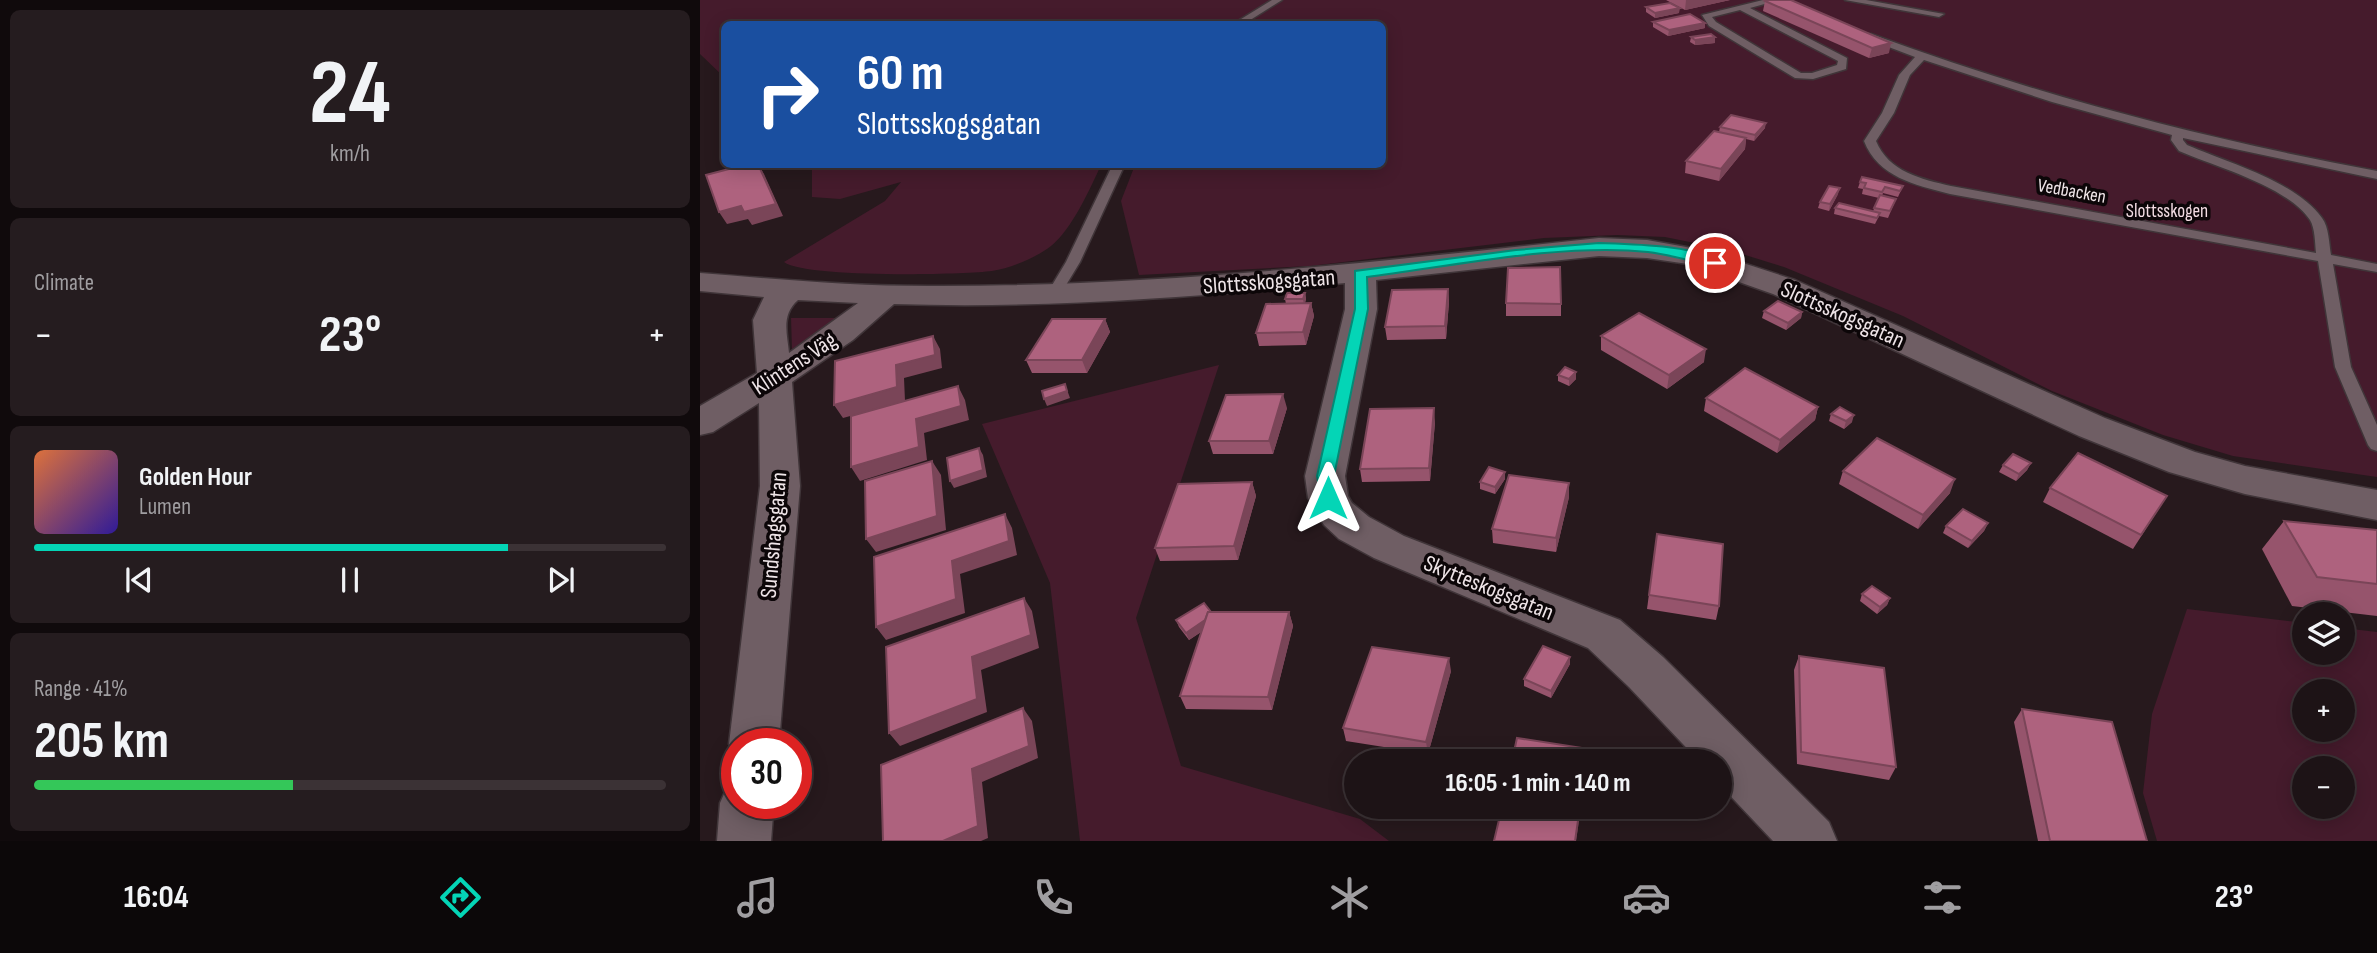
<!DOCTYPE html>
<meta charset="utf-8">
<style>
:root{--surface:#1d1316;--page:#251c1f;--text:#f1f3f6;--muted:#a09ea1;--line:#3b3235;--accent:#04d5b6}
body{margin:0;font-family:"Sofia Sans Condensed",sans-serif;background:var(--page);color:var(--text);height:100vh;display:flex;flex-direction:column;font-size:26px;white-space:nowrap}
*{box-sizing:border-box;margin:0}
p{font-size:23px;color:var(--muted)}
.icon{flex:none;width:38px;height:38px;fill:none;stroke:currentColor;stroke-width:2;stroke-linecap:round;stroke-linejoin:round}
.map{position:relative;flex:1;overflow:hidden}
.side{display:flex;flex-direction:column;gap:10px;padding:10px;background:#100a0c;width:700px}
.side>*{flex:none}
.hud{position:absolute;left:21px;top:21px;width:665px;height:147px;border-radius:10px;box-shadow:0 4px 18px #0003,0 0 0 2px var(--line);background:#1a4fa0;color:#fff;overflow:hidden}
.fabs{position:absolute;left:1592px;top:602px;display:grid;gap:14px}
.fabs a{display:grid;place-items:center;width:63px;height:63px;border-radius:50%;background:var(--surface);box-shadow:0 4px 18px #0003,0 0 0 2px var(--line);font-size:35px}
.speed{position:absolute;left:21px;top:728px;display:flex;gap:14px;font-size:35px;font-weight:700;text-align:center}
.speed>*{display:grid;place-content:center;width:91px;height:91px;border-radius:50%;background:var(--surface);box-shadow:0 4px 18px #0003,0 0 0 2px var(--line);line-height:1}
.speed .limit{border:10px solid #d22;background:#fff;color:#111}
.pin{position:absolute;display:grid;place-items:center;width:60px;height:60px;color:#fff;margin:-30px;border:4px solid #fff;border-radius:50%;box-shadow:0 2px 7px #0007}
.me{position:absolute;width:77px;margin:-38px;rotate:0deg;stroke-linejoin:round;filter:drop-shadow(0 0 5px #0008)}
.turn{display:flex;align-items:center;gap:24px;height:147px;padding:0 21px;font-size:32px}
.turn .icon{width:91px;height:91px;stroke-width:2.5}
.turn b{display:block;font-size:49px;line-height:60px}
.big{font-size:52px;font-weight:700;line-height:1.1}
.side .widget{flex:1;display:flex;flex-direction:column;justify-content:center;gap:10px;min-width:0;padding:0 24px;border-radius:10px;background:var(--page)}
.side .dial{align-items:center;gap:0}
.dial b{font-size:91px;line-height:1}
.song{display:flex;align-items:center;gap:21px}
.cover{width:84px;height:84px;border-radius:10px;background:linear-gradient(135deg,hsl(20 70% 55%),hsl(250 70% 35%))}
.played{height:7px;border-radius:4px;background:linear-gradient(90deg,var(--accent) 75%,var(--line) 75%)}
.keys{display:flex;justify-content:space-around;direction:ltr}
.heat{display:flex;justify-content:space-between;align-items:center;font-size:38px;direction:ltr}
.charge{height:10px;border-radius:5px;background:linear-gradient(90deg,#34c759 41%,var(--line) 0)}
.trip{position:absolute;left:644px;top:749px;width:388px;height:70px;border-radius:35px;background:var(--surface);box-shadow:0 4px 18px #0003,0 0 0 2px var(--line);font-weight:700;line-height:70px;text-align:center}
.dock{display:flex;height:112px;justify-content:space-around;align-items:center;background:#0c0809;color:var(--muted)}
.dock .icon{width:49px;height:49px}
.dock .on{color:var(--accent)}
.dock b{font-size:32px;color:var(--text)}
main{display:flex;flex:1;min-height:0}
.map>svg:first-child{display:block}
.green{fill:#451b2c;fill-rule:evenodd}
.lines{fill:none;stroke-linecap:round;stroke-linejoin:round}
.lane-casing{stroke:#403539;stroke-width:3}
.street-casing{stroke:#403539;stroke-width:3}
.lane{fill:#6f5e64;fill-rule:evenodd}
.street{fill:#6f5e64;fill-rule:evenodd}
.wall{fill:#96546c}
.shaded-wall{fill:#7a4558}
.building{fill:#ae627e;stroke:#7a4558;stroke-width:2}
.route{fill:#04d5b6;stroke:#038a76;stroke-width:2}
.labels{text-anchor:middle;stroke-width:7;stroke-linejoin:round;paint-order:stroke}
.far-street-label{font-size:19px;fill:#eee4e7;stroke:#0c0608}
.far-park-label{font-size:19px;fill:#f4dde4;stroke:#0c0608}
.street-label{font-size:23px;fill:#eee4e7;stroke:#0c0608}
</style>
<main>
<section class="side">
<div class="widget dial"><b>24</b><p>km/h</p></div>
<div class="widget"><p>Climate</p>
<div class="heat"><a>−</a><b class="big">23°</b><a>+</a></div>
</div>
<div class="widget">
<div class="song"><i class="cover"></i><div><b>Golden Hour</b><p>Lumen</p></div></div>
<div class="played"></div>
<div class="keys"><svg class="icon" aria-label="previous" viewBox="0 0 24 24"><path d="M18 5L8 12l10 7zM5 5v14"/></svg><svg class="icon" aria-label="pause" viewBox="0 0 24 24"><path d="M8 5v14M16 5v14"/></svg><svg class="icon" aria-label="next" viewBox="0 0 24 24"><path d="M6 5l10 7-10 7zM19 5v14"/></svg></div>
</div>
<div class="widget"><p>Range · 41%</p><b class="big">205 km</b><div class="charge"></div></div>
</section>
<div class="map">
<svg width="1677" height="841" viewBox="0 0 1677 841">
<rect width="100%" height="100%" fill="#27191d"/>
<!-- green -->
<g class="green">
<path d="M0 0H1677V477L1533 456 1463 435 1352 391 1203 316 1084 267 1029 250 965 237 917 235 844 238 610 266 439 275 421 201 435 165 682 164V24H24V77L0 54Z"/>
<path d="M121 165 122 164 401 165C391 187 371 231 351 246 335 258 311 268 292 271 260 275 105 278 84 262L185 201 201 182 140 199 112 197V170Z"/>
<path d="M91 318H142L92 349Z"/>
<path d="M519 365 436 618 481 766 660 819 689 841H380L350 583 282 424Z"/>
<path d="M1487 609 1605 623V653H1643V628L1677 632V841H1457L1443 793 1452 714ZM1605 691H1643V730H1605ZM1605 768H1643V807H1605Z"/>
</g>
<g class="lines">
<defs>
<g id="lane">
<path d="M572 0H582L544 24H533Z"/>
<path d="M1063 0H1079L1050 8 1147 58 1146 69 1113 79 1095 78 1009 26 1002 15ZM1040 10 1138 61 1137 65 1112 73H1101L1016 22 1012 17Z"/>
<path d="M1145 0H1166L1244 14 1239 17Z"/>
<path d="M1165 34H1171C1337 95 1504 139 1677 171V179L1483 138V140L1487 145C1529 163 1595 181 1622 218 1629 227 1629 244 1631 255L1677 264V272L1633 264 1651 367 1677 425V451L1671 449 1668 445 1635 367 1618 261 1250 194C1215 185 1178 177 1164 141L1182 113 1199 75 1215 57 1165 38ZM1224 60 1352 102 1472 135 1471 140 1479 151C1516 167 1587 186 1610 220 1615 228 1615 243 1616 253L1251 186C1221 179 1189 172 1176 141L1194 113 1210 75Z"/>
<path d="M413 164H425L380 262 360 295H350L348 292 366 262Z"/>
</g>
<g id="street">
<path d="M899 238 947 240 1003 250 1095 280 1405 418 1495 452 1545 466 1677 490V520L1545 494 1469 472 1379 436 1073 294 988 264 947 258 899 256 676 280 677 309 645 476 648 496 652 503 669 517 704 536 920 620 963 657 1129 822 1137 841H1073L1020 785V761H999L929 687 888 648 674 558 639 539 624 525 608 498 605 476 645 309V283C495 297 344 309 194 304L153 340 92 382 100 486 79 744H37L36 761 29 744 60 486 59 403 13 432 0 435V406L57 373 53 320 64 297 0 291V273C76 279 151 286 228 286 452 287 676 262 899 238ZM98 300 158 303 89 353C87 333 81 315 98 300Z"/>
<path d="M37 781V803H74L71 841H17L20 803 28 785Z"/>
</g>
</defs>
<!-- lane casing -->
<use href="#lane" class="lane-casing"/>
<!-- street casing -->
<use href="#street" class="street-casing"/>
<!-- lane -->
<use href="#lane" class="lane"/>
<!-- street -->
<use href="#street" class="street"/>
</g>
<!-- wall -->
<g class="wall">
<path d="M966 0H1030L985 10Z"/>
<path d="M1065 1 1189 53 1169 58 1063 11Z"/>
<path d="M946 7 979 13 955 18 946 12Z"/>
<path d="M953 22 1005 28 968 36 953 27Z"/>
<path d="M991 37 1015 43 995 45 990 42Z"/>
<path d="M1020 127 1065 128 1054 141 1046 139 1045 149 1019 181 985 173 986 161 1019 132Z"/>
<path d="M1160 182 1203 186 1198 197 1183 193 1182 196 1196 199 1188 218 1179 216 1175 224 1134 214 1135 208 1173 211 1179 198 1162 194 1163 189 1158 188Z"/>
<path d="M1138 194 1129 211 1118 208 1120 202Z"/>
<path d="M748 289 749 302 746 339 687 340 685 327Z"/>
<path d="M605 293 606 299 605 303H611L614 316 606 345 559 346 556 333 586 304 585 299Z"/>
<path d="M806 303 861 304V316H806Z"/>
<path d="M1064 311 1102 312 1101 318 1086 330 1062 318Z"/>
<path d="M405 319 410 332 387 373H332L326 360Z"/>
<path d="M901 336 1004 362 967 389 901 350Z"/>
<path d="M858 375 876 379 869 386 858 381Z"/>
<path d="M1006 398 1118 407 1115 420 1077 453 1004 411Z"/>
<path d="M587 408 573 454H513L509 441Z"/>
<path d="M1131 414 1152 422 1144 429 1129 421Z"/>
<path d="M735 422 730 481 662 482 660 469Z"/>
<path d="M1331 463 1327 470 1316 481 1299 472 1303 465Z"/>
<path d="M1143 471 1250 493 1218 529 1139 484Z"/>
<path d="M805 472V479L795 494 780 489V482Z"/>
<path d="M552 482 556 496 538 560 460 561 455 548Z"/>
<path d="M1350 488 1467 496 1433 549 1343 502Z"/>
<path d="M869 497 856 552 793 543 792 529Z"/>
<path d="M1584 521 1677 530V616L1592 606 1562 549Z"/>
<path d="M1288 523 1284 531 1268 548 1243 533 1246 526Z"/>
<path d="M957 534 1019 606 1016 620 947 609Z"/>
<path d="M1162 594 1190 598 1187 605 1177 614 1160 601Z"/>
<path d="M511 612H589L593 626 572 710 486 709 480 696 501 632 489 640 479 627 476 620Z"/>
<path d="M1099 656 1196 767 1189 780 1097 764 1094 670Z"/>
<path d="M870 657V664L851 698 824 686V679Z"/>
<path d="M751 671 728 754 646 741 643 728Z"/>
<path d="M1322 709 1447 841H1338L1314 722Z"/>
</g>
<!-- shaded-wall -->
<g class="shaded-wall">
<path d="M986 0H1030L985 10Z"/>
<path d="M980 8 979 13 955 18V13Z"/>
<path d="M1005 23V28L968 36 969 30Z"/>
<path d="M1015 37V43L995 45V40Z"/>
<path d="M1191 43 1189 53 1169 58 1172 48Z"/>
<path d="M1066 123 1065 128 1054 141 1055 135Z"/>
<path d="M1046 138 1045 149 1019 181 1021 169Z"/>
<path d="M58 164 64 174 83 216 52 225 48 219 27 224 19 212Z"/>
<path d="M1140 188 1138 194 1129 211 1130 204Z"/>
<path d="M748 289 749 302 746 339 745 326Z"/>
<path d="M605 293 606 299 604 306 603 299Z"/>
<path d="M611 303 614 316 606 345 603 332Z"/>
<path d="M1102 312 1101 318 1086 330 1088 323Z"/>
<path d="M405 319 410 332 387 373 382 360Z"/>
<path d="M233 336 240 349 242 368 204 378 205 401 143 418 134 405 196 365Z"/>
<path d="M1006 349 1004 362 967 389 969 375Z"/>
<path d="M876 372V379L869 386V379Z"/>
<path d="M365 384 370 398 347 406 344 399Z"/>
<path d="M258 386 265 400 269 420 224 433 227 460 160 481 151 467 216 419Z"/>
<path d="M583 394 587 408 573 454 569 441Z"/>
<path d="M1118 407 1115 420 1077 453 1080 440Z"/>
<path d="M734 408 735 422 730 481 729 468Z"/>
<path d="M1154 415 1152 422 1144 429 1146 421Z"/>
<path d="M279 448 283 455 287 477 254 488 250 481Z"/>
<path d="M232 461 241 475 246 530 176 552 166 539Z"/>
<path d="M1331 463 1327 470 1316 481 1319 474Z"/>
<path d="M805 472V479L795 494V487Z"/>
<path d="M1255 479 1250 493 1218 529 1223 515Z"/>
<path d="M552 482 556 496 538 560 534 546Z"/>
<path d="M869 483V497L856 552V538Z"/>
<path d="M305 514 312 528 317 555 260 574 265 613 186 640 176 627Z"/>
<path d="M1288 523 1284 531 1268 548 1272 541Z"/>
<path d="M324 598 332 611 339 648 281 670 287 712 200 746 189 733 272 657Z"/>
<path d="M1190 598 1187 605 1177 614 1180 607Z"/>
<path d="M589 612 593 626 572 710 568 697Z"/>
<path d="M514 615 516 622 489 640 486 633Z"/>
<path d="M870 657V664L851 698V691Z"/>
<path d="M749 658 751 671 728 754 726 742Z"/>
<path d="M323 708 332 721 338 758 282 782 288 838 281 841H243L272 769Z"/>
<path d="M880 807H881L876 841H875Z"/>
</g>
<!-- building -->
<g class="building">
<path d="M1069 0H1091L1191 43 1172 48 1065 1Z"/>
<path d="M970 3 980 8 955 13 946 7Z"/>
<path d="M990 14 1005 23 969 30 953 22Z"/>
<path d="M1011 34 1015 37 995 40 991 37Z"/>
<path d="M1031 115 1066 123 1055 135 1020 127Z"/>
<path d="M1014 131 1046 138 1021 169 986 161Z"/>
<path d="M48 164H58L76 204 44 212 41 206 19 212 6 175Z"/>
<path d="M1162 177 1203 186 1200 191 1185 187 1182 192 1164 188 1166 183 1160 182Z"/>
<path d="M1129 186 1140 188 1130 204 1120 202Z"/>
<path d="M1180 195 1196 199 1190 211 1174 208Z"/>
<path d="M1139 203 1180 213 1177 218 1135 208Z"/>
<path d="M860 267 861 304 806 303 808 268Z"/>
<path d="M748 289 745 326 685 327 692 290Z"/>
<path d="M587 293H605L603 299H585Z"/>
<path d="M1078 301 1102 312 1088 323 1064 311Z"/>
<path d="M611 303 603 332 556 333 566 304Z"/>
<path d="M939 313 1006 349 969 375 901 336Z"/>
<path d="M352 319H405L382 360H326Z"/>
<path d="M233 336 235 355 196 365 197 387 134 405 135 361Z"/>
<path d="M865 367 876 372 869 379 858 375Z"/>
<path d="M1045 368 1118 407 1080 440 1006 398Z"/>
<path d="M365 384 367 391 344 399 342 391Z"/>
<path d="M258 386 261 406 216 419 219 447 151 467V416Z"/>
<path d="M583 394 569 441H509L526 395Z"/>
<path d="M1140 407 1154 415 1146 421 1131 414Z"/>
<path d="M734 408 729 468 660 469 670 409Z"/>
<path d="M1177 438 1255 479 1223 515 1143 471Z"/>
<path d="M279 448 283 470 250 481 247 458Z"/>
<path d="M1378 453 1467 496 1441 535 1350 488Z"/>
<path d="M1313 454 1331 463 1319 474 1303 465Z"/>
<path d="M232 461 237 516 166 539 165 481Z"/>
<path d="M789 467 805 472 795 487 780 482Z"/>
<path d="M809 475 869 483 856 538 792 529Z"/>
<path d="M552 482 534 546 455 548 478 484Z"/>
<path d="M1263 509 1288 523 1272 541 1246 526Z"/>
<path d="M305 514 309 541 252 561 256 599 176 627 174 557Z"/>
<path d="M1584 521 1677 530V584L1617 577Z"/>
<path d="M957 534 1023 544 1019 606 949 595Z"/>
<path d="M1172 586 1190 598 1180 607 1162 594Z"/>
<path d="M324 598 331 635 272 657 277 699 189 733 186 647Z"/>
<path d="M504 603 511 612H508L505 620 486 633 476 620Z"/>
<path d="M508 612H589L568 697 480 696Z"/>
<path d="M843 646 870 657 851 691 824 679Z"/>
<path d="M672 647 749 658 726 742 643 728Z"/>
<path d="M1099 656 1184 668 1196 767 1101 752Z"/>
<path d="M323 708 329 746 272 769 278 826 243 841H183L181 765Z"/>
<path d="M1322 709 1412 722 1447 841H1350Z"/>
<path d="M817 738 889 749 887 761H812Z"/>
<path d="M802 807H880L875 841H794Z"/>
</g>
<!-- route -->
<path class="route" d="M899 243C928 244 1001 245 1022 263L1015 267C993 261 971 255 948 252 862 243 753 266 667 277L668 309 634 476 637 498 634 503H622L617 476 655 309V271L816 250Z"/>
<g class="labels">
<!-- far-street labels -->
<g class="far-street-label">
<text transform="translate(1372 190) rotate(10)" y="7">Vedbacken</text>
</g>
<!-- far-park labels -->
<g class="far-park-label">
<text x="1467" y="217">Slottsskogen</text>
</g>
<!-- street labels -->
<g class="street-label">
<text transform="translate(569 281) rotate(-4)" y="8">Slottsskogsgatan</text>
<text transform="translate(1143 314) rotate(24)" y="8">Slottsskogsgatan</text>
<text transform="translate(94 363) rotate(-33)" y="8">Klintens Väg</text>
<text transform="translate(73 535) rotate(-85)" y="8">Sundshagsgatan</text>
<text transform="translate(789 587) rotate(22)" y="8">Skytteskogsgatan</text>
</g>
</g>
</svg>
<div class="fabs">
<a><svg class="icon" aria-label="layers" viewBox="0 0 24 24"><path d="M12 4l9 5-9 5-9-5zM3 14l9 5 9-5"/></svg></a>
<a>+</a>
<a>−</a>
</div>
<div class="speed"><div class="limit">30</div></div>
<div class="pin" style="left:1015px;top:263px;background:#d93025"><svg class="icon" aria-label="arrive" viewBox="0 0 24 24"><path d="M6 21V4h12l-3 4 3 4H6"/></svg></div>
<svg class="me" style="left:628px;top:498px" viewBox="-20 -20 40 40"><path d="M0-17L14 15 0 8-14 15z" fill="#04d5b6" stroke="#fff" stroke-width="4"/></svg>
<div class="trip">16:05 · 1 min · 140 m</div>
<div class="hud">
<div class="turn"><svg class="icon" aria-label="right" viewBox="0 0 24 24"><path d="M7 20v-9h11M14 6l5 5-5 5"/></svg><div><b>60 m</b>Slottsskogsgatan</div></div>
</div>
</div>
</main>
<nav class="dock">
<b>16:04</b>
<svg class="icon on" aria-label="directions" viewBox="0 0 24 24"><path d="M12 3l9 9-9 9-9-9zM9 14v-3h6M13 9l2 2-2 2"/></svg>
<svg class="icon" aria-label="music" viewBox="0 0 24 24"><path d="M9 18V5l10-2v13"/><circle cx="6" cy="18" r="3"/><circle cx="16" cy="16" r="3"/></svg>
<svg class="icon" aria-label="phone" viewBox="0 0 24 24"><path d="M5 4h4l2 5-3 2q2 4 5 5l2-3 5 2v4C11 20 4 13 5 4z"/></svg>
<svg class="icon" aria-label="climate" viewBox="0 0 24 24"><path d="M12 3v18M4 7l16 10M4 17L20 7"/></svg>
<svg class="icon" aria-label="car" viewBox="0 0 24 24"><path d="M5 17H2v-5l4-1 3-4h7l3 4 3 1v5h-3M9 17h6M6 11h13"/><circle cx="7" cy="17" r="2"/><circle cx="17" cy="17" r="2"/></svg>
<svg class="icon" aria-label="filters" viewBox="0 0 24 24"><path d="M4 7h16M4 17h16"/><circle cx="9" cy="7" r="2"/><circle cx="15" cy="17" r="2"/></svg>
<b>23°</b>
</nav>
